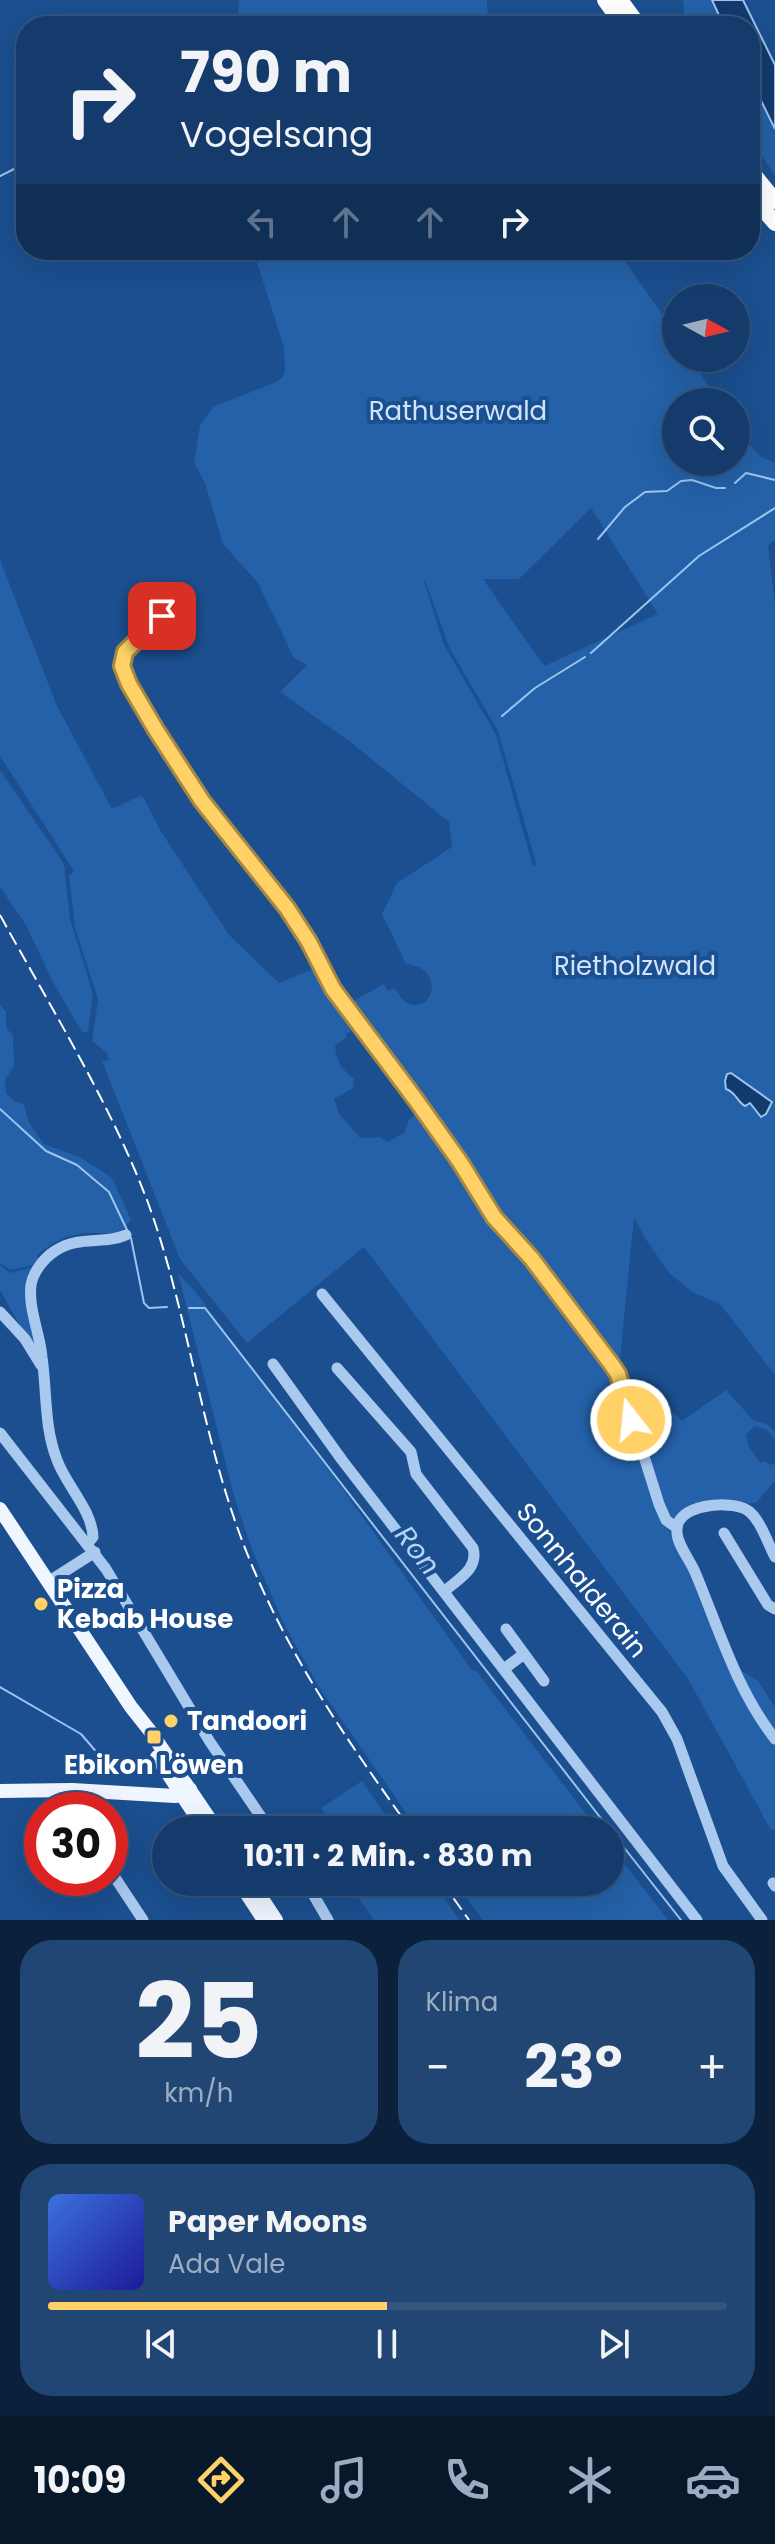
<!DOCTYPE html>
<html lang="de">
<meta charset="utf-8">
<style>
:root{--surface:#143b6b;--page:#214673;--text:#f1f3f6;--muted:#9dadc1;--line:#33557e;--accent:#ffd166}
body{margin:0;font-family:Poppins,sans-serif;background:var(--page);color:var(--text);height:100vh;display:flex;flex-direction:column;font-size:30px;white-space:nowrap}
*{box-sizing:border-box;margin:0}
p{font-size:26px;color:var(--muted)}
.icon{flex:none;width:44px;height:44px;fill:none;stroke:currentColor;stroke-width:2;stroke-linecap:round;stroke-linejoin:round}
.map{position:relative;height:1920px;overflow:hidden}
.sheet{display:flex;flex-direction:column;gap:20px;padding:20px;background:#0b203b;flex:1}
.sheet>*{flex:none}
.top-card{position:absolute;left:16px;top:16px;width:744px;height:244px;border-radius:32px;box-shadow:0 8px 32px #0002,0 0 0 2px var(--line);background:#143b6b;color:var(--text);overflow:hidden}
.needle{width:52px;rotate:98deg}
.fabs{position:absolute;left:662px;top:284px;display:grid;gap:16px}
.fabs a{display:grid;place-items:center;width:88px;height:88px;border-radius:50%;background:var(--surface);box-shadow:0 8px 32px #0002,0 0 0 2px var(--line);font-size:40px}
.speed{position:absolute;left:24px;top:1792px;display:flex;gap:16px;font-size:40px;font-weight:700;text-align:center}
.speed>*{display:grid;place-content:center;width:104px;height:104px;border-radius:50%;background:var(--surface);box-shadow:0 8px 32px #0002,0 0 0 2px var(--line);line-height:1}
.speed .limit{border:12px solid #d22;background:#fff;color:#111}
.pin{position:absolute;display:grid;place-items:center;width:68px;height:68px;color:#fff;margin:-34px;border-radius:16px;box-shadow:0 4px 12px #0006}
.me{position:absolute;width:88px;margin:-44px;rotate:344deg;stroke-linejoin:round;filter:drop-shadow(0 0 6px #0008)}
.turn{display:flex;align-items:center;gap:28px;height:168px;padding:0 32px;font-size:36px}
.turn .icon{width:104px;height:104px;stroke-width:2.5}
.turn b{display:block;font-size:56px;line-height:68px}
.lanes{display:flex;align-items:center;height:76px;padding:0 32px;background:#0003;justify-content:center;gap:40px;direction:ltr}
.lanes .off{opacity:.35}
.big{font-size:60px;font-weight:700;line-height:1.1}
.sheet .widget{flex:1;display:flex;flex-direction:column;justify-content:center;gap:12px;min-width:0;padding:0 28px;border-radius:32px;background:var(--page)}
.sheet .dial{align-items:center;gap:0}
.dial b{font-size:104px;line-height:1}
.song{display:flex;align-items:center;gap:24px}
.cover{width:96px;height:96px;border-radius:12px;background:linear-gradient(135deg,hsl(220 70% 55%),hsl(240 70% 35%))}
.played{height:8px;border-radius:4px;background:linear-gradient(90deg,var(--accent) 50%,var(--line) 50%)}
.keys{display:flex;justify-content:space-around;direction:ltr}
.heat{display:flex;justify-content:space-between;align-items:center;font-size:44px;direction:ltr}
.sheet .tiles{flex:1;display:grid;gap:20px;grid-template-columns:1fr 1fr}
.widget:last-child{grid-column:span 2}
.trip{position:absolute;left:152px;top:1816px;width:472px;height:80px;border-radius:40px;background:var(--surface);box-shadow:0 8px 32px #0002,0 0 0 2px var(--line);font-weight:700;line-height:80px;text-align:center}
.tab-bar{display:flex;height:128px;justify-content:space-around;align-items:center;background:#08182b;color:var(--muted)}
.tab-bar .icon{width:56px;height:56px}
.tab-bar .selected{color:var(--accent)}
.tab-bar b{font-size:36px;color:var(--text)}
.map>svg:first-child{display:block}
.green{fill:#2461a8;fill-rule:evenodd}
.water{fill:#123a6d;stroke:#9cc4f0;stroke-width:2}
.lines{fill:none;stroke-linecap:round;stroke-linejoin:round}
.stream{stroke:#9cc4f0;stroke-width:2}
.minor{stroke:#a9c9ee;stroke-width:11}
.major{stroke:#f0f6ff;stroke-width:14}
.highway{stroke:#fff;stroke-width:16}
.rail{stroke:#fff;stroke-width:2;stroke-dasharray:14 6;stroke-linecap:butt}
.route-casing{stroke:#a68842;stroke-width:20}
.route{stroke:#ffd166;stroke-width:14}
.poi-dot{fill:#ffd166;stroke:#1b4f8f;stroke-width:3}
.labels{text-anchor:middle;stroke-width:8;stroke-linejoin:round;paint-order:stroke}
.park-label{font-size:26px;fill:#cfe3fa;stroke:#1b4f8f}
.street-label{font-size:26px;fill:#fff;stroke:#1b4f8f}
.poi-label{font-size:26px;font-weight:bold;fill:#fff;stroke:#1b4f8f;text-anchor:start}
.water-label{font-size:28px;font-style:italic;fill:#b5d3f5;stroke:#1b4f8f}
</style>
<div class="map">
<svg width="775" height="1920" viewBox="0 0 775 1920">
<rect width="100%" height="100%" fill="#1b4f8f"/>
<!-- green -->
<g class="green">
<path d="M239 0H487L488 26H237Z"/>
<path d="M683 0H712L724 26H685Z"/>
<path d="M750 78 775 129V175L750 139Z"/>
<path d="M253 250H620L624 260 676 334V358H691L718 402H676V462H736V429L760 456 775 463V539L768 546 775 605V1375L720 1304 694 1293 670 1274 645 1238 634 1217 619 1369 510 1233 351 1008 352 1002 384 984 388 991 394 988C398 993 402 1000 407 1003 434 1016 446 967 406 964L382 914 397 883 452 847 449 822 353 744 280 692 307 665 294 658 258 583 223 544 205 483 194 463 200 426 213 407 274 383 283 377 285 372 284 347ZM591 508 658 614 544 666 483 579H519ZM425 580 450 649 498 731 537 866H533L496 735 444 645 424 581Z"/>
<path d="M0 560 57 706 112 809 142 795 160 830 229 935 279 983 320 966 360 1026 346 1034 347 1037 335 1046C337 1063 342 1069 354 1079L353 1088 334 1099 339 1114 360 1138 380 1137 387 1142 404 1133 409 1120 421 1109 512 1241 612 1367 665 1524 684 1554 726 1661 758 1681 775 1707V1829L771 1830 688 1679 364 1247 247 1343 180 1259 104 1066 102 1061 109 1060 106 1052 92 1041 98 999 75 928 69 876 74 871 0 756Z"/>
<path d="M0 770 64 864 70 919 93 994 88 1032H83L85 1037 53 982 26 925 0 887Z"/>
<path d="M0 1005 6 1012V1027L13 1036 14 1066 5 1080 6 1093 13 1100 24 1105 29 1123 44 1144 80 1157 112 1178 131 1220 120 1233C83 1233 67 1230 37 1255L39 1259 33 1265 10 1270 0 1263Z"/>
<path d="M0 1265 10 1273 34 1267 40 1355 27 1338 0 1290Z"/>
<path d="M178 1273 194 1290 342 1488 471 1669 477 1672 598 1830H418L319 1687 285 1626 252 1550 233 1493Z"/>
<path d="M726 1390 753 1420 767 1424 775 1431V1440L766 1429 754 1426 746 1435 748 1445 760 1463 764 1461 770 1465 775 1463V1481L756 1503 737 1504 670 1521 639 1440 673 1412 682 1421Z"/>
<path d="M362 1781 396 1830H336L321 1808Z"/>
<path d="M610 1845 668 1920H483L455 1882H610Z"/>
<path d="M371 1882H433L459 1920H374L356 1894Z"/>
</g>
<!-- water -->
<g class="water">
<path d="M712 0H743L775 65V129L750 78V26H724Z"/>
<path d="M731 1073 772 1102 766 1114 761 1117 750 1103 745 1106C737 1102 736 1092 726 1089L725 1081 727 1074Z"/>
</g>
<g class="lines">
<!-- stream -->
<g class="stream">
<path d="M0 176 26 163"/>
<path d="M735 483 746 473 775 480"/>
<path d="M598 539 625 507 645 492 667 491 681 481 692 480 716 488H725"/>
<path d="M591 653 699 556 775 508"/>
<path d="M502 716 535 688 585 657"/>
<path d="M0 1109 46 1151 77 1165 109 1192 128 1232"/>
<path d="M131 1238 144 1303 149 1308 167 1307"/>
<path d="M189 1308H205L610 1830"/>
<path d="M0 1687 81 1734 105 1762"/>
<path d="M611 1831 681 1920"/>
</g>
<!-- minor -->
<g class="minor">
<path d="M162 616 125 652 122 666 129 684 180 770 287 908 309 942 333 989 460 1162 494 1217 532 1259 618 1374 659 1504 666 1520 677 1528"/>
<path d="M322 1294 662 1712 677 1739 723 1866 762 1920"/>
<path d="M0 1312 25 1339 41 1365"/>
<path d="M273 1364 342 1460 697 1920"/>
<path d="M337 1368 411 1452 416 1474 473 1548C479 1569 458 1579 445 1591"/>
<path d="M0 1433 106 1569 210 1742 270 1830"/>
<path d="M724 1533 768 1605 775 1609"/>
<path d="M88 1543 93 1537C92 1510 66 1485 57 1460 44 1427 47 1392 42 1357 40 1334 28 1308 31 1285 33 1272 44 1258 55 1251 79 1235 104 1245 126 1235"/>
<path d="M775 1557C768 1544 760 1518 747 1510 732 1500 673 1503 677 1533 678 1546 690 1560 695 1572 719 1629 736 1689 775 1739"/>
<path d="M48 1582 95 1552"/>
<path d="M506 1629 544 1681"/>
<path d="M504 1669 524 1654"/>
<path d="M72 1790 73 1810"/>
<path d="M211 1821 230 1830"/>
<path d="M110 1870 143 1920"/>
<path d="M306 1882 328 1920"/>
<path d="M773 1883 775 1886"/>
</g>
<!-- major -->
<g class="major">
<path d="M0 1509 131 1707 150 1731 217 1830"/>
<path d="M157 1757 205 1830"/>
<path d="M0 1791 72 1790 175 1796 183 1795 190 1789"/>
<path d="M239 1882 264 1920"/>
<path d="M251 1882 276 1920"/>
</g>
<!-- highway -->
<g class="highway">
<path d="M605 0 624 26"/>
<path d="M620 0 639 26"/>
<path d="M750 170 775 201"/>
<path d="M750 193 775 223"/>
</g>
<!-- rail -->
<g class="rail">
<path d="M0 915C51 1008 109 1101 147 1200 185 1303 198 1412 233 1515 273 1634 339 1729 411 1830"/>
<path d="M442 1882 469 1920"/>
</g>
</g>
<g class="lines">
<defs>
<path id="route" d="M162 616 125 652 122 666 129 684 156 730 202 801 287 908 309 942 333 989 416 1100 460 1162 494 1217 532 1259 612 1365 618 1374 631 1420"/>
</defs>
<!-- route casing -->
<use href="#route" class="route-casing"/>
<!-- route -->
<use href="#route" class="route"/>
</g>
<!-- markers -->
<g class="poi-dot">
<circle cx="41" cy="1604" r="8"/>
<circle cx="171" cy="1721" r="8"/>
<rect x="146" y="1729" width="16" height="16" rx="4"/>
</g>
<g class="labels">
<!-- park labels -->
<g class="park-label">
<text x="458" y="420">Rathuserwald</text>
<text x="635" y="975">Rietholzwald</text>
</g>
<!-- street labels -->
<g class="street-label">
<text transform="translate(582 1580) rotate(51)" y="9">Sonnhalderain</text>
</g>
<!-- poi labels -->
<g class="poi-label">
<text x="57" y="1598">Pizza<tspan x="57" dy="30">Kebab House</tspan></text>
<text x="187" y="1730">Tandoori</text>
<text x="154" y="1774" text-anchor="middle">Ebikon Löwen</text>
</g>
<!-- water labels -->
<g class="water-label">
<text transform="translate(418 1550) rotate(52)" y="10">Ron</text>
</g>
</g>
</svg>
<div class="fabs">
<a><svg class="needle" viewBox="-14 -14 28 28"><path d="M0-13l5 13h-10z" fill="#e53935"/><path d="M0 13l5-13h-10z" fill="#9dadc1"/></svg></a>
<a><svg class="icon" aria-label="search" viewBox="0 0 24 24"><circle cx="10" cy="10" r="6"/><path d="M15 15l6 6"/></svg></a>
</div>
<div class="speed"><div class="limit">30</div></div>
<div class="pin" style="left:162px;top:616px;background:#d93025"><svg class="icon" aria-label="arrive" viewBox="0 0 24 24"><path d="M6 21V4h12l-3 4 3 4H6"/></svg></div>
<svg class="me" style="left:631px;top:1420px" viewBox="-20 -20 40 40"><circle r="17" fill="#ffd166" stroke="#fff" stroke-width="3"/><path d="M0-11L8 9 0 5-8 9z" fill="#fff"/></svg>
<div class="trip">10:11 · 2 Min. · 830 m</div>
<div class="top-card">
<div class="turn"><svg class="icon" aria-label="right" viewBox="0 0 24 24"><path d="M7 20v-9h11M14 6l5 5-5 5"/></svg><div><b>790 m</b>Vogelsang</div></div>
<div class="lanes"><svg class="icon off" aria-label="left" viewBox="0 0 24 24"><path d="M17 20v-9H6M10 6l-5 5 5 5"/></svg><svg class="icon off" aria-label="ahead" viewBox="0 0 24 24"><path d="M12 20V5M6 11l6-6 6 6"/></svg><svg class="icon off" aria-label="ahead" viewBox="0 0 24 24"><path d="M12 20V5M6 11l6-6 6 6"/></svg><svg class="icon" aria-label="right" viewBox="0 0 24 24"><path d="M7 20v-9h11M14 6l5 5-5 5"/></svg></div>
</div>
</div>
<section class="sheet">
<div class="tiles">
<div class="widget dial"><b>25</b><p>km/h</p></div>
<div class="widget"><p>Klima</p>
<div class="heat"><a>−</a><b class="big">23°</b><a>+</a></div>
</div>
<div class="widget">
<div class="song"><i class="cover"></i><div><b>Paper Moons</b><p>Ada Vale</p></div></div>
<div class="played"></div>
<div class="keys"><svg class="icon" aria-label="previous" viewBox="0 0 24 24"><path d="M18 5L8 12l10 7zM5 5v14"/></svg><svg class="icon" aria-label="pause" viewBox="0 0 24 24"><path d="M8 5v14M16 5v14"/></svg><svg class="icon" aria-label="next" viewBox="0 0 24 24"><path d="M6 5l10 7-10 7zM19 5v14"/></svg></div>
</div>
</div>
</section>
<nav class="tab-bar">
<b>10:09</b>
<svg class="icon selected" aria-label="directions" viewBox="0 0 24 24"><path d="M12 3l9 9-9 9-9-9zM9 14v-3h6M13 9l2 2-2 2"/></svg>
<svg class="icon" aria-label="music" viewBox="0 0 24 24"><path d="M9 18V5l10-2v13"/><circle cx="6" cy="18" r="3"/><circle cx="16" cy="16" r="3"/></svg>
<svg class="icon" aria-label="phone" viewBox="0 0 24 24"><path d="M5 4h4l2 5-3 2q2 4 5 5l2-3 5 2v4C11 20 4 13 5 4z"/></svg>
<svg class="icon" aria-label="climate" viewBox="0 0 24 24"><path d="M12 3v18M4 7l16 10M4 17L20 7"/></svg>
<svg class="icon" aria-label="car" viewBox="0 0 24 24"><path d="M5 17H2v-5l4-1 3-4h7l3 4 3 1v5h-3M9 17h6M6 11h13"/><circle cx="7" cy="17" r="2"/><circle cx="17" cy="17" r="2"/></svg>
</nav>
